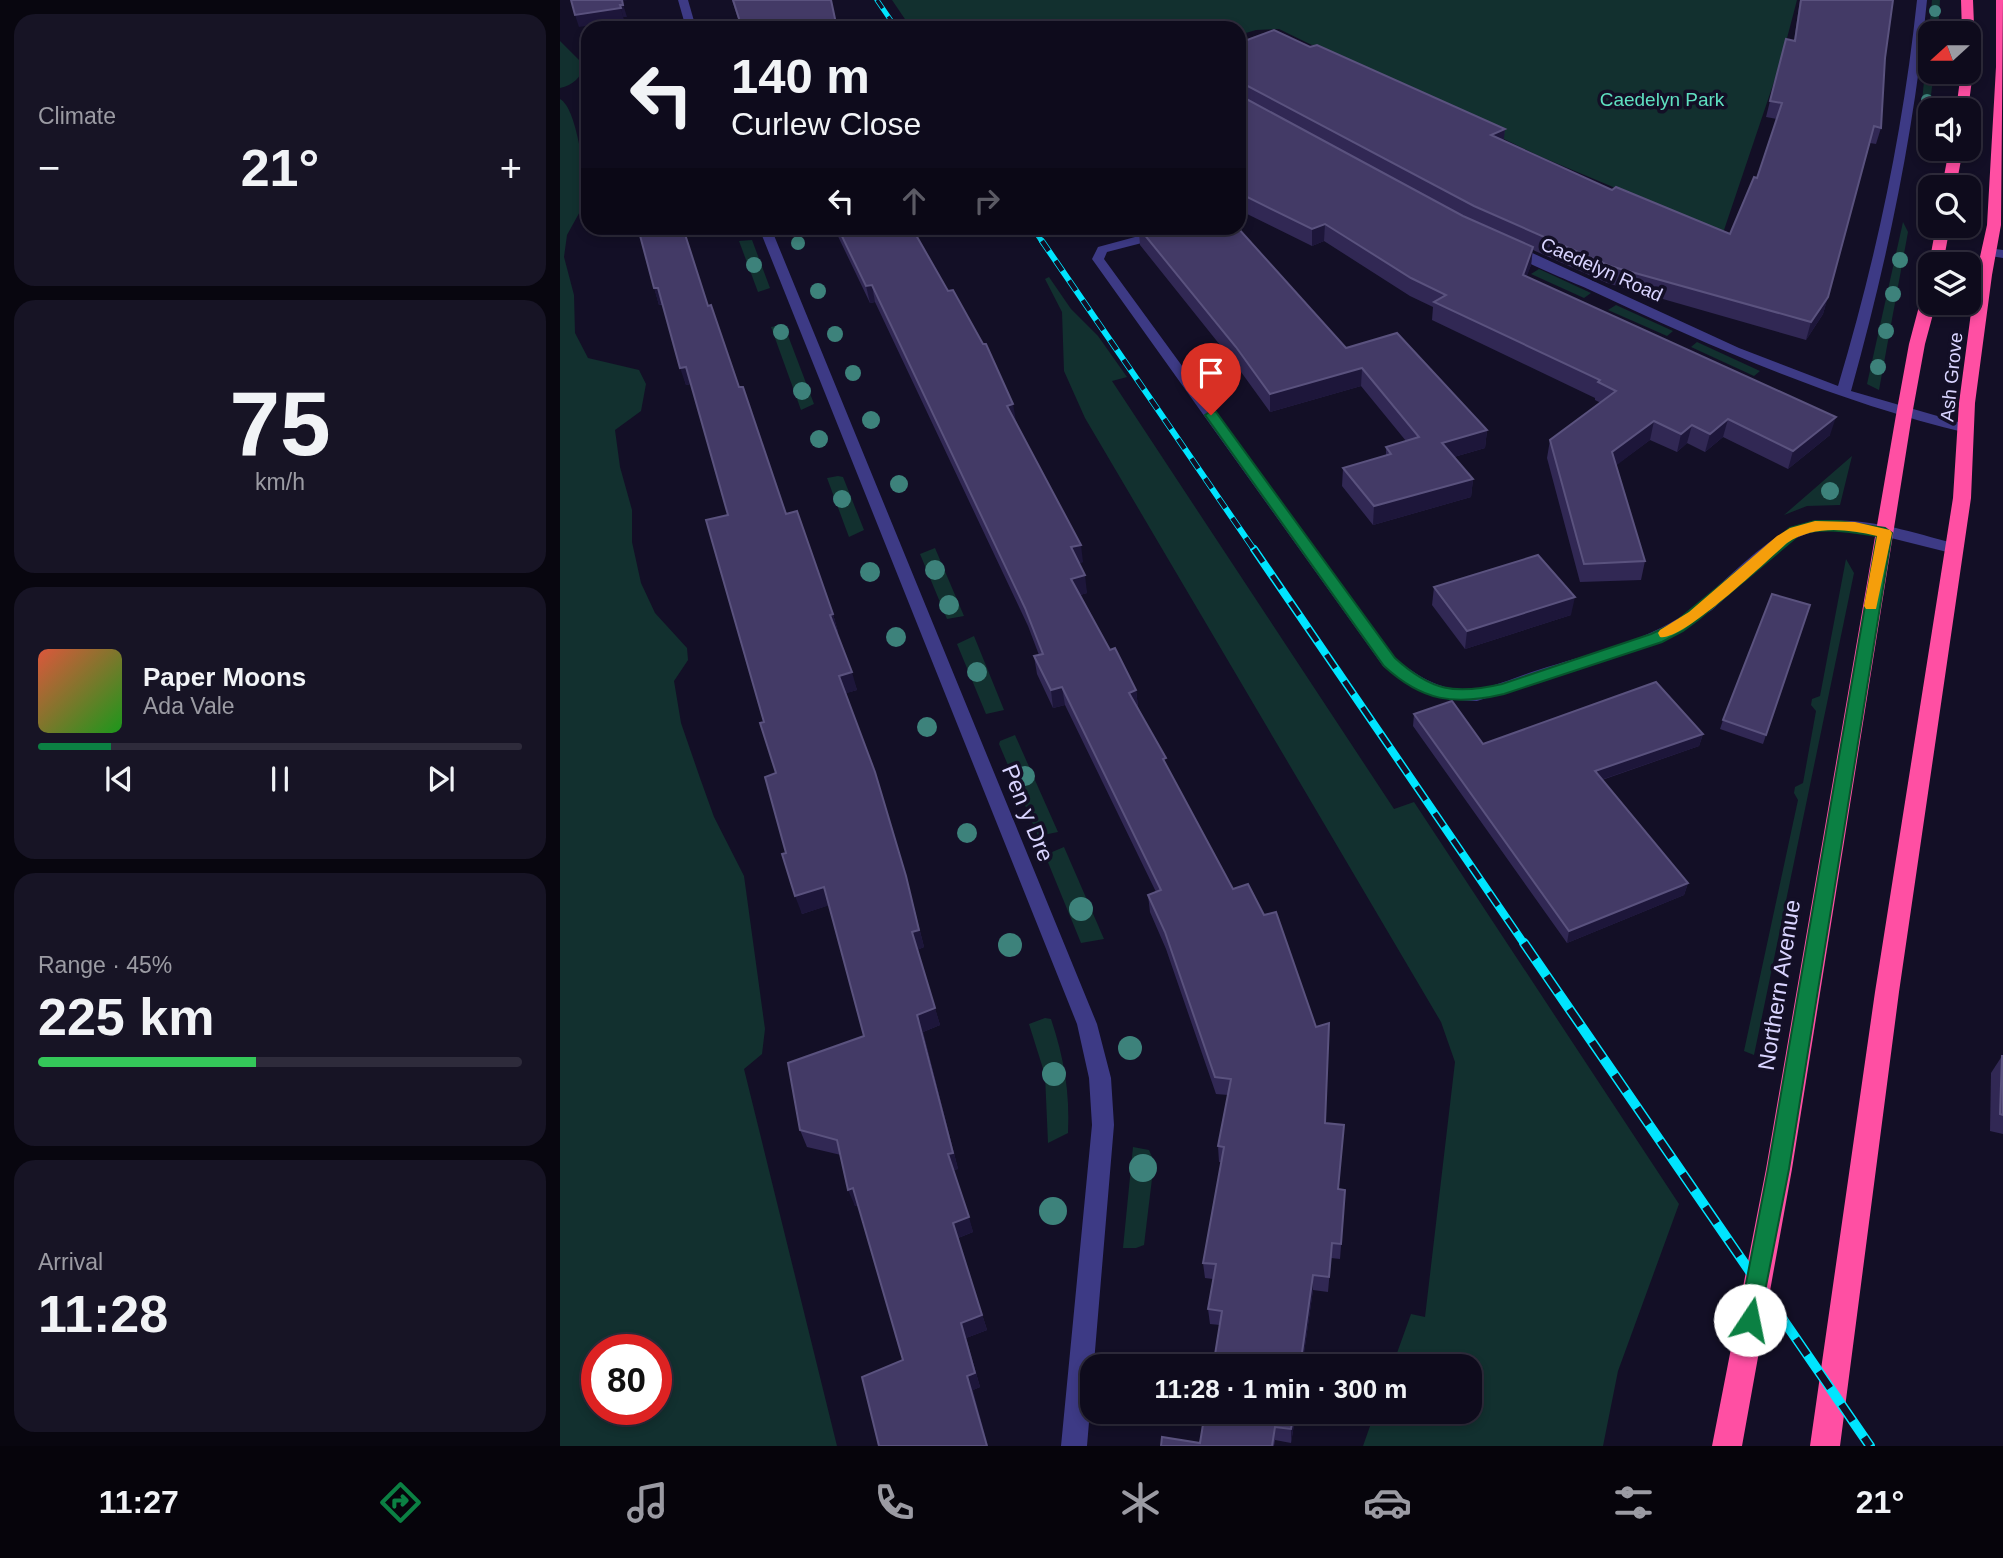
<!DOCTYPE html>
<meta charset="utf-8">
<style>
:root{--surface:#0e0b1c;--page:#171425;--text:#f1f3f6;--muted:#9b9ba3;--line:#2e2b3b;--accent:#0b8043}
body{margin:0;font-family:Helvetica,sans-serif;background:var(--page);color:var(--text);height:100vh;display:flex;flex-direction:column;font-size:26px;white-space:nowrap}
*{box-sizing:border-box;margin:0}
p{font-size:23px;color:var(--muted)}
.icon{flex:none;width:38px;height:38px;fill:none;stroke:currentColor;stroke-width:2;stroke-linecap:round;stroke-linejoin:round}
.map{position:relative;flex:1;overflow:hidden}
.drawer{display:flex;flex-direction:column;gap:14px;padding:14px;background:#08060f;width:560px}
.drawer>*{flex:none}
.guide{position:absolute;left:21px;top:21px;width:665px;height:214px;border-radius:21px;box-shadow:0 4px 10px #0003,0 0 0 2px var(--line);background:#0e0b1c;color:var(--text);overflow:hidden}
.needle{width:46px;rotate:249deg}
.fabs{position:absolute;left:1358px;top:21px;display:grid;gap:14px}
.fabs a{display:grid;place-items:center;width:63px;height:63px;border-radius:14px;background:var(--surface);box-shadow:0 4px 10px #0003,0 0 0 2px var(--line);font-size:35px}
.speed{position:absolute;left:21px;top:1334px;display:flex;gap:14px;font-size:35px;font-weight:700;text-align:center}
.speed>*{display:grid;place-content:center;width:91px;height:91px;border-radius:50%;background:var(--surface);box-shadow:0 4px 10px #0003,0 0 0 2px var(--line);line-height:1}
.speed .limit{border:10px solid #d22;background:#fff;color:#111}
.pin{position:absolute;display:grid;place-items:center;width:60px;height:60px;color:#fff;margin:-72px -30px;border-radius:50% 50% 50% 0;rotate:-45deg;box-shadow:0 0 7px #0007}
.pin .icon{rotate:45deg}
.me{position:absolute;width:77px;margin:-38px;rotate:11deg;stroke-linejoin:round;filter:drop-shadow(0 0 5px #0008)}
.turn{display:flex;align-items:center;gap:24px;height:147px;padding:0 35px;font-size:32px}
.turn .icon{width:91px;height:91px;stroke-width:2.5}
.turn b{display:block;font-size:49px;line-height:60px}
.lanes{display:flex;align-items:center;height:66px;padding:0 35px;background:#0003;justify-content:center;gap:35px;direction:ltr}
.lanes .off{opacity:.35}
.big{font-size:52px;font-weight:600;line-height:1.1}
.drawer .card{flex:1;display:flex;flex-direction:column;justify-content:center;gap:10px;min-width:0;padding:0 24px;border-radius:21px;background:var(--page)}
.drawer .dial{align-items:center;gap:0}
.dial b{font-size:91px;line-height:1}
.song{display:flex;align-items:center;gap:21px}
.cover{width:84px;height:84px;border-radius:10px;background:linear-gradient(135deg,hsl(10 70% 55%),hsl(120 70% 35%))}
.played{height:7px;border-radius:4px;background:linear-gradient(90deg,var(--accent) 15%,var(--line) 15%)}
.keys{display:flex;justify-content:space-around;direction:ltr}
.heat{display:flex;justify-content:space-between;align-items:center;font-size:38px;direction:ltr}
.charge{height:10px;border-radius:5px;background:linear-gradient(90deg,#34c759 45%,var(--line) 0)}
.trip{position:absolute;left:520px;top:1354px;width:402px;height:70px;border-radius:21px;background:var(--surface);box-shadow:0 4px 10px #0003,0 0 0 2px var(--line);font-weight:600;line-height:70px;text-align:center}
.tab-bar{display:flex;height:112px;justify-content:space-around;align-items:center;background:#06040b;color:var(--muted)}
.tab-bar .icon{width:49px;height:49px}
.tab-bar .active{color:var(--accent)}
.tab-bar b{font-size:32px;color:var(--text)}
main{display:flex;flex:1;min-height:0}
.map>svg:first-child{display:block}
.green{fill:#12302f;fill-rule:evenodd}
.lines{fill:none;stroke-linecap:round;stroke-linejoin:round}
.minor{fill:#3d3a85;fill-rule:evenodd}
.highway{fill:#ff4fa3;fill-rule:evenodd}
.rail-far3-casing{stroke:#00e5ff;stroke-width:5}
.rail-far2-casing{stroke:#00e5ff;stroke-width:6}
.rail-far1-casing{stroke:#00e5ff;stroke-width:8}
.rail-casing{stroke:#00e5ff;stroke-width:10}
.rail-far3{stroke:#130f26;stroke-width:3.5;stroke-dasharray:10;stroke-linecap:butt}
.rail-far2{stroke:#130f26;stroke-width:4.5;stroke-dasharray:12;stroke-linecap:butt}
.rail-far1{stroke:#130f26;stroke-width:5;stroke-dasharray:16;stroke-linecap:butt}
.rail{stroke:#130f26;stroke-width:7;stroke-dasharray:20;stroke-linecap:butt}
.tree{fill:#3d827b}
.wall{fill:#312854}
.shaded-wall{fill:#1d163a}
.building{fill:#433a66;stroke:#5a527e;stroke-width:2}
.route{fill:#0b8043;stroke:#07532c;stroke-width:2}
.slow{fill:#f59e0b}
.labels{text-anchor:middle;stroke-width:7;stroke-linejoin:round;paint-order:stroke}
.far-park-label{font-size:19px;fill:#5fe0c0;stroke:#130f26}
.far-street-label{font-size:19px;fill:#d9d4ff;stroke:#130f26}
.street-label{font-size:23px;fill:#d9d4ff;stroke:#130f26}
</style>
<main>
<section class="drawer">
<div class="card"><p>Climate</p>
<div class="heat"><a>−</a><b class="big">21°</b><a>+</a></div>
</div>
<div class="card dial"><b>75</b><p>km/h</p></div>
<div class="card">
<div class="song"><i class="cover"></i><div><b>Paper Moons</b><p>Ada Vale</p></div></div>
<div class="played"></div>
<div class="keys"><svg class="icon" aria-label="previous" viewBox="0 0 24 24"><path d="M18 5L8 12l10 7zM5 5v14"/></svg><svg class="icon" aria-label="pause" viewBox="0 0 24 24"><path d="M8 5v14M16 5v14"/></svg><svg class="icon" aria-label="next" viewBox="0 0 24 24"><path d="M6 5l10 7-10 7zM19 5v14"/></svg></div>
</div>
<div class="card"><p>Range · 45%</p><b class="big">225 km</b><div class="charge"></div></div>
<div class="card"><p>Arrival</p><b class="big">11:28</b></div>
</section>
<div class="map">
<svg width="1443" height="1446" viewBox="0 0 1443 1446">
<rect width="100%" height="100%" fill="#130f26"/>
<!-- green -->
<g class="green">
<path d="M332 0H1237L1221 61 1163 233 979 156 719 29 696 30 679 35V28H351Z"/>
<path d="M1372 0H1380L1378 33H1370V72H1374L1369 110 1358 142Z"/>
<path d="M0 41 24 65C21 78 13 85 0 88Z"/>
<path d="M0 99C17 108 23 171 28 191V197L7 235 4 257 14 295 15 333 28 358 79 370 86 384 81 411 55 430 60 467 72 510V542L81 583 95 613 127 648 128 660 114 681 121 723 140 778 154 817 184 876 205 1029 202 1054 184 1069 277 1446H0ZM37 1349H96V1409H37Z"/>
<path d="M1343 222 1348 232 1319 390 1307 384Z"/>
<path d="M192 240 210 288 198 292 179 241Z"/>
<path d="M979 269 1031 293 1024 298 971 274Z"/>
<path d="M489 277 511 309 538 336 567 377 552 381 834 809 854 802 1119 1204 1058 1371 1043 1446H803L815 1412H910V1367H832L851 1314 865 1317 895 1062 881 1022 525 418 504 371 502 312 485 279Z"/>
<path d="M1056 305 1113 331 1107 336 1048 310Z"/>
<path d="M224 325 254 404 241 410 211 327Z"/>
<path d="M1137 342 1200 371 1194 376 1131 347Z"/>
<path d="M1292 456 1280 505 1247 506 1224 515Z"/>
<path d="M278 476 283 477 304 530 289 537 267 478Z"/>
<path d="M375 548 404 616 387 619 360 554Z"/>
<path d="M1286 559 1294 573 1194 1055 1184 1051 1238 800 1234 793 1235 787 1243 783 1256 711 1251 705 1252 699 1260 696Z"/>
<path d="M414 636 444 710 426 714 397 644Z"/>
<path d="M455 735 498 832 478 836 439 744 440 741Z"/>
<path d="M504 847 544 939 521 943 485 855Z"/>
<path d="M485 1018 491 1019C504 1058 510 1092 508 1133L488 1143 485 1075 469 1024Z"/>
<path d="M573 1147 589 1150 594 1162 584 1245 576 1248H563Z"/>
</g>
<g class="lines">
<!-- minor -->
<g class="minor">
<path d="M118 0H128L136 28H126Z"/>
<path d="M1357 0H1367C1354 133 1327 262 1291 391L1412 426V432L1407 433C1275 401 1153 348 1030 290 1009 280 961 263 945 248L955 245 1179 348 1278 386C1316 259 1343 132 1357 0Z"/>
<path d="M199 228H211L537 1024 551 1078 554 1125 527 1446H501L532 1125 529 1078 517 1024Z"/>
<path d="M601 230 607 234 605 237 547 252 544 259 835 658C858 677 885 694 917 689 937 686 958 676 978 670 1028 654 1083 643 1126 613 1158 590 1205 536 1239 526 1292 510 1349 532 1401 545L1403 549 1395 554 1307 532 1263 530 1246 534 1227 542 1152 610 1102 642 917 701C879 700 852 691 823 666L532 259 538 247Z"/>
<path d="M1428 248 1443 250V258L1424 255 1422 252Z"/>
</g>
<!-- highway -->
<g class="highway">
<path d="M1401 0H1413L1415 50 1409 54V33H1402Z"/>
<path d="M1436 0H1443L1441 225 1432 275 1415 403 1411 498 1339 992 1280 1446H1250L1315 992 1393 498 1399 403 1416 275 1427 225 1436 67Z"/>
<path d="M1409 69 1413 72 1408 110H1396L1401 72H1409Z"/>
<path d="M1389 149H1403L1396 187H1382Z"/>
<path d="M1376 226H1390L1383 264H1370V267L1369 264Z"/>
<path d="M1370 290V303H1376L1365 344 1352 415 1232 1169 1182 1446H1152L1206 1169 1336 415 1349 344 1362 295Z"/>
</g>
<defs>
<g id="rail-far3">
<path d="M317 0 336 28"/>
<path d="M473 228 483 243"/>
</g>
<path id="rail-far2" d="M482 241 695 551"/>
<path id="rail-far1" d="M694 549 965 945"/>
<path id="rail" d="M964 943 1310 1446"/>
</defs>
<!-- rail-far3 casing -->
<use href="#rail-far3" class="rail-far3-casing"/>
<!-- rail-far2 casing -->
<use href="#rail-far2" class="rail-far2-casing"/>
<!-- rail-far1 casing -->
<use href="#rail-far1" class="rail-far1-casing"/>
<!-- rail casing -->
<use href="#rail" class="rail-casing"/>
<!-- rail-far3 -->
<use href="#rail-far3" class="rail-far3"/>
<!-- rail-far2 -->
<use href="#rail-far2" class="rail-far2"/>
<!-- rail-far1 -->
<use href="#rail-far1" class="rail-far1"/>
<!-- rail -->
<use href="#rail" class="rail"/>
</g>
<!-- trees -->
<g class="tree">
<circle cx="1375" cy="11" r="6"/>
<circle cx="1367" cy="100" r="6"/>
<circle cx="238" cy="243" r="7"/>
<circle cx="1340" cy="260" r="8"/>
<circle cx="194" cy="265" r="8"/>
<circle cx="258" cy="291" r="8"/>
<circle cx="1333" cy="294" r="8"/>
<circle cx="1326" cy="331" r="8"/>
<circle cx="221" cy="332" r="8"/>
<circle cx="275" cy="334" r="8"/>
<circle cx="1318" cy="367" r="8"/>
<circle cx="293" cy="373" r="8"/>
<circle cx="242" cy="391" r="9"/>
<circle cx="311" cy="420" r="9"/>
<circle cx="259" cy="439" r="9"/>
<circle cx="339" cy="484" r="9"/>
<circle cx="1270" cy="491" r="9"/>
<circle cx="282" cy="499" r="9"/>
<circle cx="375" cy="570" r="10"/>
<circle cx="310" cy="572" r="10"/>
<circle cx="389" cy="605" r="10"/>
<circle cx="336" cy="637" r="10"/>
<circle cx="417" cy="672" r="10"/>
<circle cx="367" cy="727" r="10"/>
<circle cx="465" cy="776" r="10"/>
<circle cx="407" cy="833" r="10"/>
<circle cx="521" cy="909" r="12"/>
<circle cx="450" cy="945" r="12"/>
<circle cx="570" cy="1048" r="12"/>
<circle cx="494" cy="1074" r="12"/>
<circle cx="583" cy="1168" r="14"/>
<circle cx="493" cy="1211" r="14"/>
</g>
<!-- wall -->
<g class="wall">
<path d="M172 0H271L277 28H181Z"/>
<path d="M1240 0H1333L1325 58 1321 128 1316 144 1310 143 1263 314 1246 340 1047 283 973 250 971 265 966 277 1270 435 1228 469 1163 437 1145 452 1127 443 1117 452 1090 440 1056 465 1085 561 1081 580 1020 582 987 458 990 440 1041 403 1035 400V398L872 320 873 307 850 296 764 241 752 246 679 210V43L750 47 945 129 943 141 1052 190 1170 234 1197 178 1217 119 1206 117 1210 101 1234 40Z"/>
<path d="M78 228 148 306 179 387 226 514 273 614 278 632 277 633 297 690 286 693 346 876 364 947 357 950 380 1025 363 1032 398 1169 393 1170 413 1232 398 1238 427 1330 406 1338 420 1387 413 1390 343 1360 298 1205 295 1206 281 1155 247 1147 240 1130 304 1036 269 905 242 914 226 853 216 773 204 722 168 515 131 384 126 385 103 305H99Z"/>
<path d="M274 228H352L456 421 523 562 519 563 527 593 520 595 550 650 576 690 578 707 607 767 765 1123 779 1189 784 1205 780 1259 771 1258 768 1292 753 1290 742 1367H653L660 1325 650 1324 648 1309 653 1279 645 1278 643 1263 661 1162H659L658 1146 668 1095 656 1094 606 949 590 912 588 895 596 892 505 705 493 708 477 674 474 656 479 655 468 626 315 302 310 303Z"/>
<path d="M566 228H678L786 348 927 430 925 448 894 457 913 479 911 497 813 525 782 486 783 468 826 455V447L846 441 801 386 710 412 676 365 580 245 579 233 572 235Z"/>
<path d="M874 587 1011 615 905 649 872 605Z"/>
<path d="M1250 605 1203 744 1160 729 1163 720Z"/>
<path d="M854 714 923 744 1143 734 1139 746 1042 780 1128 883 1124 895 1007 943 853 726Z"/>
<path d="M1442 1056H1443V1134L1430 1131 1431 1073Z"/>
<path d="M645 1412H736L731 1443 715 1440 714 1446H601L640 1443Z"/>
</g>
<!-- shaded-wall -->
<g class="shaded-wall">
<path d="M62 0H68L62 1 67 17H63L60 5Z"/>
<path d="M61 8 64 20 19 27 15 15Z"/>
<path d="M679 84H684V100L679 101Z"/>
<path d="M945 129 943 146 931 135Z"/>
<path d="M765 224 764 241 752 246V229Z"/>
<path d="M572 228H602H579V233L572 235Z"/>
<path d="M973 247 971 265 961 293 963 275Z"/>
<path d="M312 285 315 302 310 303 306 286Z"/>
<path d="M94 288H98L103 304 99 305Z"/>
<path d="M1268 297 1263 314 1246 340 1251 322Z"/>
<path d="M126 367 131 384 126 385 120 368Z"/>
<path d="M802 368 801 386 710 412V394Z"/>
<path d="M453 404 456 421 447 406Z"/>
<path d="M1276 417 1270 435 1228 469 1233 451Z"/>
<path d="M1168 419 1163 437 1145 452 1150 434Z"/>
<path d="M1094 421 1090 440 1049 471 1052 452Z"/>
<path d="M1132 425 1127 443 1117 452 1121 434Z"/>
<path d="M927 430 925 448 880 461 882 443Z"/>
<path d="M913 479 911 497 813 525 814 506Z"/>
<path d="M521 545 523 562 513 565 511 547Z"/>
<path d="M525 575 527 593 514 597 511 579Z"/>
<path d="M1015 597 1011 615 905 649 907 631Z"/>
<path d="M273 614 278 632 275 633 270 615Z"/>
<path d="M292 672 297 690 284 694 279 676Z"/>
<path d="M502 687 505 705 493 708 491 690Z"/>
<path d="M576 690 578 707 569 693Z"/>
<path d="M1143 734 1139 746 1032 783 1035 771Z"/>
<path d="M346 876 364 947 357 950 352 932Z"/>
<path d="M1128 883 1124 895 1007 943 1009 931Z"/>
<path d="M264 887 270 905 242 914 235 896Z"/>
<path d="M375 1008 380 1025 363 1032 398 1169 393 1170 388 1154 357 1015Z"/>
<path d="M293 1188 299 1204 295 1206 288 1190Z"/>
<path d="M409 1217 413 1232 398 1238 427 1330 406 1338 420 1387 413 1390 428 1446H427L407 1376 401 1323 393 1223Z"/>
<path d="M753 1275V1290L742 1367H740Z"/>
<path d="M734 1412H736L731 1443V1429Z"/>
</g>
<!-- building -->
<g class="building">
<path d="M11 0H62L63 5H60L61 8 15 15Z"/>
<path d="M173 0H271L277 28H182Z"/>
<path d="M1241 0H1333L1325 58 1321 128 1314 126 1268 297 1251 322 1050 266 914 206 684 84H679V43L714 30 750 47 757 45 945 129 931 135 1052 190 1056 187 1170 234 1194 177 1197 178 1222 103 1210 101 1226 39 1235 41Z"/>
<path d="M679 95 903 216 973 247 963 275 1276 417 1233 451 1168 419 1150 434 1132 425 1121 434 1094 421 1052 452 1085 561 1024 564 990 440 1056 391 1038 382 1040 380 874 302 886 295 851 278 765 224 752 229 679 193Z"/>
<path d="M78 228H123L148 306 151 305 179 387H183L226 514 237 511 273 614 270 615 292 672 279 676 315 772 346 876 359 930 352 932 375 1008 357 1015 393 1153 388 1154 409 1217 393 1223 422 1315 401 1323 415 1373 407 1376 427 1446H319L302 1377 343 1360 293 1188 288 1190 277 1140 240 1130 228 1063 304 1036 264 887 235 896 222 854 226 853 205 777 216 773 200 723 204 722 146 520 168 515 126 367 120 368 98 288H94Z"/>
<path d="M278 228H352L388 291 393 290 423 344H426L453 404 447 406 521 545 511 547 525 575 511 579 550 650 555 648 576 690 569 693 606 758 603 759 673 889 688 884 704 915 716 912 756 1027 769 1023 765 1123 784 1125 778 1189 785 1190 781 1244 772 1243 769 1277 753 1275 740 1367H653L662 1311 648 1309 656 1264 643 1263 664 1147 658 1146 671 1079 655 1077 605 932 588 895 601 890 502 687 491 690 474 656 483 654 465 608 312 285 306 286Z"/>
<path d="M579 228H678L786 348 837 333 927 430 882 443 913 479 814 506 783 468 831 454 826 447 859 437 802 368 710 394 676 347Z"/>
<path d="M978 555 1015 597 907 631 874 587Z"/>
<path d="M1212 594 1250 605 1206 735 1163 720Z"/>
<path d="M1096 682 1143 734 1035 771 1128 883 1009 931 854 714 892 701 923 744Z"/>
<path d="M1442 1056H1443V1115L1440 1114Z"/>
<path d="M645 1412H734L731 1429 715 1427 712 1446H601L602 1437 640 1443Z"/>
</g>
<!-- route -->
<path class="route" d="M651 411 656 412 835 658C871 691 895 695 942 684L1091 634 1113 624 1230 528 1255 521H1278L1325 528 1332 533 1229 1169 1198 1327 1190 1331 1183 1327 1179 1320 1208 1169 1317 536C1291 532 1267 527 1240 534L1139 619 1123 631 1102 642 944 694C894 706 862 701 824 666L645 415Z"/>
<!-- slow -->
<path class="slow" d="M1255 521 1295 522 1330 530 1332 533 1316 609H1306L1304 606 1317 536C1286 529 1255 525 1227 543 1208 560 1121 643 1100 637L1098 633 1100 630 1129 612 1217 536 1230 528Z"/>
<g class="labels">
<!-- far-park labels -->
<g class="far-park-label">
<text x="1102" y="106">Caedelyn Park</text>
</g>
<!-- far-street labels -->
<g class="far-street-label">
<text transform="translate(1042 269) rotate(24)" y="7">Caedelyn Road</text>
<text transform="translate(1391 377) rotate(-84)" y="7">Ash Grove</text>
</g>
<!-- street labels -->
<g class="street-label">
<text transform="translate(468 813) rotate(68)" y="8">Pen y Dre</text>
<text transform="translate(1219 985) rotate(-81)" y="8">Northern Avenue</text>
</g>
</g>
</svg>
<div class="fabs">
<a><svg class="needle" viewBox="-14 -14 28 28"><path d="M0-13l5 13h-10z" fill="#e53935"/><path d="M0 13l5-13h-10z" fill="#9b9ba3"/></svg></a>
<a><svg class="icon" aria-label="sound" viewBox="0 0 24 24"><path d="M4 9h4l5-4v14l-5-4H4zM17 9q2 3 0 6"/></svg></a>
<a><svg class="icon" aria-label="search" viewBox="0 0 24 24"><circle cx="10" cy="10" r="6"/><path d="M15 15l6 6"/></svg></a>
<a><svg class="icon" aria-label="layers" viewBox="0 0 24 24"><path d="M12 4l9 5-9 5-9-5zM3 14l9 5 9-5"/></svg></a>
</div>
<div class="speed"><div class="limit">80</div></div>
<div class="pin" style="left:651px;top:415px;background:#d93025"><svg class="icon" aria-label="arrive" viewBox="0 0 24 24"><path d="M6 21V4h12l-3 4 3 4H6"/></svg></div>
<svg class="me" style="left:1190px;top:1320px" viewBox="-20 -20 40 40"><circle r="19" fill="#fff"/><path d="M0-13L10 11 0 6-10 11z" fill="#0b8043"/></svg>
<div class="trip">11:28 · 1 min · 300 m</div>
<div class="guide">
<div class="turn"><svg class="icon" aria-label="left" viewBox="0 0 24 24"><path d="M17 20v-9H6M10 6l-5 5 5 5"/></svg><div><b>140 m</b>Curlew Close</div></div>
<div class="lanes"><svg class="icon" aria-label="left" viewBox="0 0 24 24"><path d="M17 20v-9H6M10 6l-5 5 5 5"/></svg><svg class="icon off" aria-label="ahead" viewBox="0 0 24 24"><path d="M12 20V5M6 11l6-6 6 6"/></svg><svg class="icon off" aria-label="right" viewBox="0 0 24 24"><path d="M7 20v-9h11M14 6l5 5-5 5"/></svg></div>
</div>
</div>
</main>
<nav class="tab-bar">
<b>11:27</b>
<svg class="icon active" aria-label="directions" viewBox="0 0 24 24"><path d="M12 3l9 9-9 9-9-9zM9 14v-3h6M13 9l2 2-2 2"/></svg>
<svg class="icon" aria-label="music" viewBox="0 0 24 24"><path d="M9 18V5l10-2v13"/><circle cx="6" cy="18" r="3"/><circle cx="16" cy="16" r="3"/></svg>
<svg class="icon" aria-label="phone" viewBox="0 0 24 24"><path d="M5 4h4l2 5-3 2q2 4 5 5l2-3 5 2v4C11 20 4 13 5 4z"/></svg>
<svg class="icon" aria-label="climate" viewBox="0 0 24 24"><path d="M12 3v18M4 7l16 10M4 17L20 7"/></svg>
<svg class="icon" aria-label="car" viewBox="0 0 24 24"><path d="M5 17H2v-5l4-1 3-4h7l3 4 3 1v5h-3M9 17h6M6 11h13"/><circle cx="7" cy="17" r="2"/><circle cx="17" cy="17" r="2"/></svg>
<svg class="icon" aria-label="filters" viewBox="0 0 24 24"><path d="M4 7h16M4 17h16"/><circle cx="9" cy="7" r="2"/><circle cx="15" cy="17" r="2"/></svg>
<b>21°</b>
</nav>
